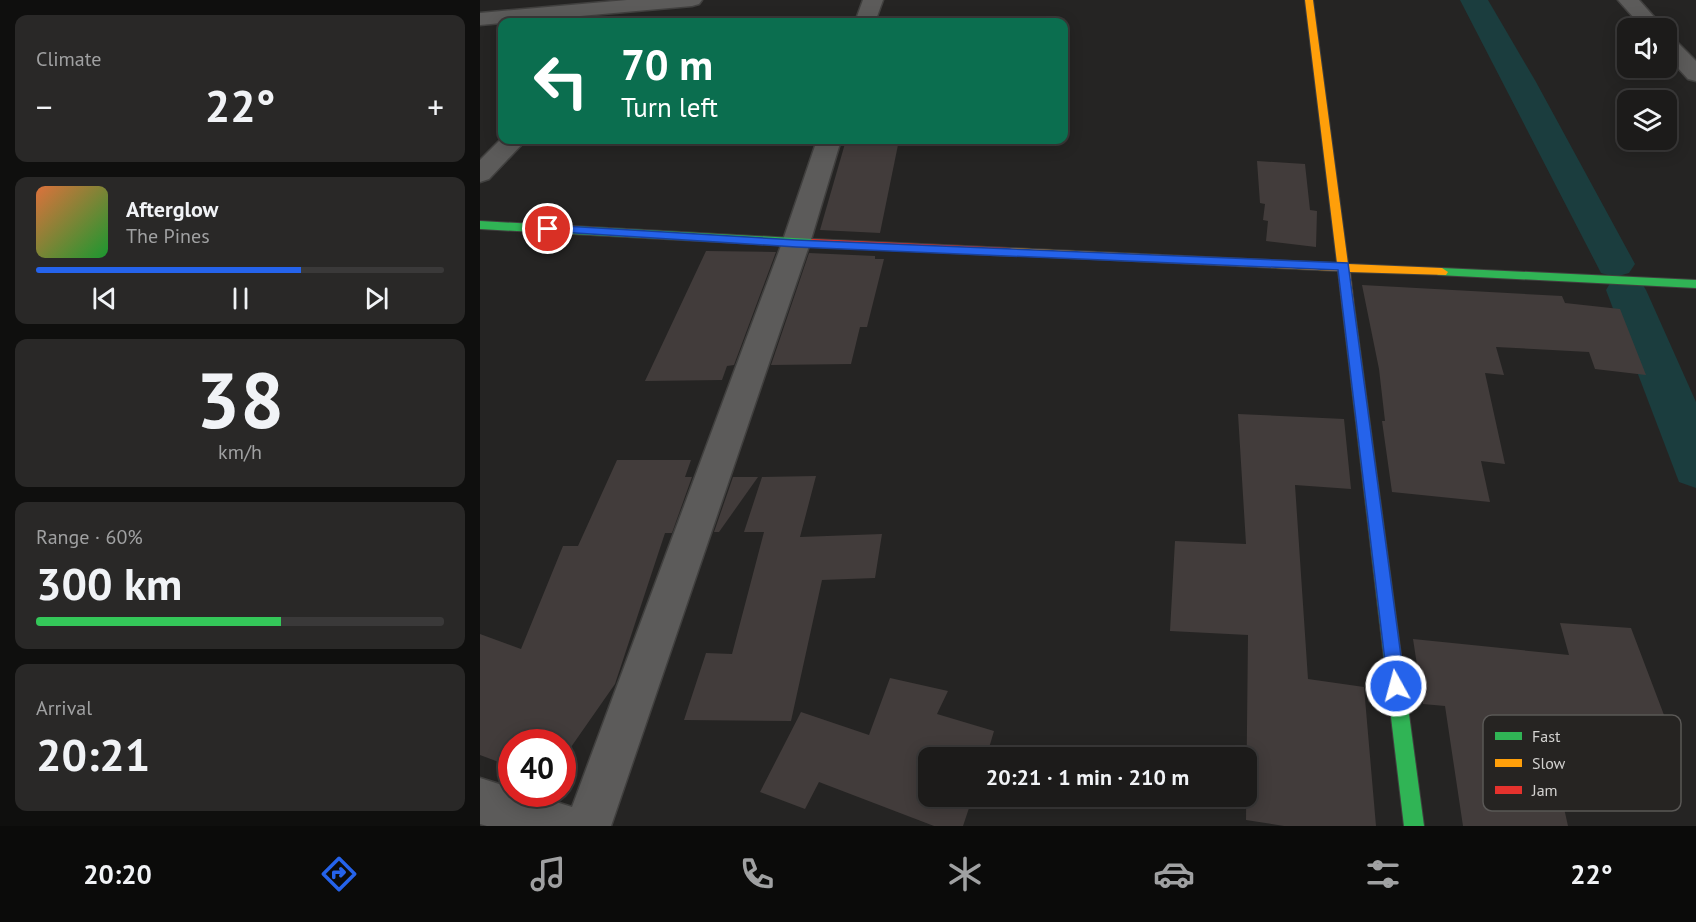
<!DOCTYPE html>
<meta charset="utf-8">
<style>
:root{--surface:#1c1b1a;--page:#292827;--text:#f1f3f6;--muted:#a0a1a2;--line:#3a3939;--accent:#2563eb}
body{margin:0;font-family:"PT Sans",sans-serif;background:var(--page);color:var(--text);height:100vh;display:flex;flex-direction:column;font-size:22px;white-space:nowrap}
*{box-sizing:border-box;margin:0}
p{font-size:20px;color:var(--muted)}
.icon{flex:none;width:33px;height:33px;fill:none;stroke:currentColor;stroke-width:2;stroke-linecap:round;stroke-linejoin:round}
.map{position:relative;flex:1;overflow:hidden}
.side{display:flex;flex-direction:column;gap:15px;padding:15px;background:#0f0f0e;width:480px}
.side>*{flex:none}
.guide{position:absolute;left:18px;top:18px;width:570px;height:126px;border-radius:12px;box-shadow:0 3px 15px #0003,0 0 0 2px var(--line);background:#0b6e4f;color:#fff;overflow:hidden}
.buttons{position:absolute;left:1137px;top:18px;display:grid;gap:12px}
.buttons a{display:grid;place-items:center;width:60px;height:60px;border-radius:12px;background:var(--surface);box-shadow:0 3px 15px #0003,0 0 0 2px var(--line);font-size:30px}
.speed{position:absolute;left:18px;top:729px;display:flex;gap:12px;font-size:30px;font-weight:700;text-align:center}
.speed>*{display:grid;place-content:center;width:78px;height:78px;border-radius:50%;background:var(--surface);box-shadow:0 3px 15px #0003,0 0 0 2px var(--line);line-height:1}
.speed .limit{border:9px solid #d22;background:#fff;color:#111}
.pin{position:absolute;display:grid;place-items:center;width:51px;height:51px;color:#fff;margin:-26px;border:3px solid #fff;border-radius:50%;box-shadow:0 2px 6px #0007}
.me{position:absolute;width:66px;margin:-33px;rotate:353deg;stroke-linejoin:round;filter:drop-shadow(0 0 4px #0008)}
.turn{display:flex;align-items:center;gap:21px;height:126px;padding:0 24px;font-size:27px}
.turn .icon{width:78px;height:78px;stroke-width:2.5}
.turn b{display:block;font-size:42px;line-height:51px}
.big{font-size:45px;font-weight:700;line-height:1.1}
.side .tile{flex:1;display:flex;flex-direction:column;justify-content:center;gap:9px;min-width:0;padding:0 21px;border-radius:12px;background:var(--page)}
.side .dial{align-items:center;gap:0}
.dial b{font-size:78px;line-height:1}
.song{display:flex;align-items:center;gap:18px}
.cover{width:72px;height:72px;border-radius:9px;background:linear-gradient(135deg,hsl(20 70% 55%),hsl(130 70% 35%))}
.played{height:6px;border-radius:3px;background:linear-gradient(90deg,var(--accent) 65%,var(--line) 65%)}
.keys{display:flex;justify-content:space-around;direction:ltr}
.heat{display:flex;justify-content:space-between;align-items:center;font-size:33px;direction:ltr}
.charge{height:9px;border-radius:4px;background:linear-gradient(90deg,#34c759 60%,var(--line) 0)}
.trip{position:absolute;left:438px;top:747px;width:339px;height:60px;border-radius:12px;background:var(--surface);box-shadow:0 3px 15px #0003,0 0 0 2px var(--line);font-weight:700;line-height:60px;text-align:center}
.tabs{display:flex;height:96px;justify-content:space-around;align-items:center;background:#0b0b0a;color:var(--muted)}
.tabs .icon{width:42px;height:42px}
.tabs .current{color:var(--accent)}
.tabs b{font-size:27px;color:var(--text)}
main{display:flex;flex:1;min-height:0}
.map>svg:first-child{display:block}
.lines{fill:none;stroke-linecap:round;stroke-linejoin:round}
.canal{fill:#1b3d3e;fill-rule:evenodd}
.building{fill:#423c3b}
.street-casing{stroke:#41403f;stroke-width:3}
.fast-casing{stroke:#41403f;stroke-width:2}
.slow-casing{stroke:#41403f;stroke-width:2}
.jam-casing{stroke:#41403f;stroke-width:2}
.street{fill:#5c5b5a;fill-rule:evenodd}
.fast{fill:#30b455;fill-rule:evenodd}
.slow{fill:#ff9f0a;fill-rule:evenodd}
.jam{fill:#e5322d;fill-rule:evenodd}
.route{fill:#2563eb;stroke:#184099;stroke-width:1.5}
.key{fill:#262422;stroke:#5a5856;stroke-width:1.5}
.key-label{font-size:16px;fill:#d3d2d0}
</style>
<main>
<section class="side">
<div class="tile"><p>Climate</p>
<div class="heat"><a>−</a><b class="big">22°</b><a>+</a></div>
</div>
<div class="tile">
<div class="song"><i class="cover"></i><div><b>Afterglow</b><p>The Pines</p></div></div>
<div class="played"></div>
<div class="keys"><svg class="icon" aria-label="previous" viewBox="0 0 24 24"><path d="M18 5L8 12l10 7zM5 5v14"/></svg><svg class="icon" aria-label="pause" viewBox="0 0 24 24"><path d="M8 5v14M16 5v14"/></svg><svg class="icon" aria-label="next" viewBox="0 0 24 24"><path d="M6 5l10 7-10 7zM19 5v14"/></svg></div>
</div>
<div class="tile dial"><b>38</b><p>km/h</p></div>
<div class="tile"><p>Range · 60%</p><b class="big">300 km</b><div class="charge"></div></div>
<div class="tile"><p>Arrival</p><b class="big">20:21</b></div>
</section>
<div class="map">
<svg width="1216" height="826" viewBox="0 0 1216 826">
<rect width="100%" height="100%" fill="#252423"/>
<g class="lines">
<!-- canal -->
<g class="canal">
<path d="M980 0H1008L1056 82 1155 264 1149 273 1135 277 1121 273Z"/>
<path d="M1146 276 1160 280 1166 290 1216 402V488L1199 482 1126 290 1132 280Z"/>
</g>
</g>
<!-- building -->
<g class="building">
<path d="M366 140H419L400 233 340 230Z"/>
<path d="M777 161 825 164 830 210 837 211 836 247 786 241 788 221 783 220 785 204 780 203Z"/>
<path d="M226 251 296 252 254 365 247 366 242 380 165 381Z"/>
<path d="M329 253 395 256V259H404L387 327H380L371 364 291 365Z"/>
<path d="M882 285 1082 296 1085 303 1140 309 1166 375 1115 369 1109 352 1016 347 1024 375 1005 373 1025 464 1001 461 1010 502 912 492 902 421H905L899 369Z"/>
<path d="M758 414 864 419 871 489 815 485 828 679 884 687 896 826H804L766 820 768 635 690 631 695 541 766 544Z"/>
<path d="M137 460H211L205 477H212L192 533H185L135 684 82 760V742H32V767L0 755V634L41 649 83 546H98Z"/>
<path d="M336 476 320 537 402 534 395 578 342 580 311 721 204 720 226 653 252 654 284 532H264L282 477Z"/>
<path d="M253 477H278L239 532H234Z"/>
<path d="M1080 623 1151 628 1195 744 1068 736 1088 826H983L965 706 943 704 933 639 1089 655Z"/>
<path d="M410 678 468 691 457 714 514 731 506 758H448V796H493L483 826H454L339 782 325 809 280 792 321 712 389 735Z"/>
</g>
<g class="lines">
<defs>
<g id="street">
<path d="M147 0H222L219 4 212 6 0 25V13Z"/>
<path d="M383 0H403L395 22H375Z"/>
<path d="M1138 0H1159L1184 28H1163Z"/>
<path d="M1186 36 1193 38 1216 61V81L1208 79 1186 55Z"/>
<path d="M22 138 46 140 9 179 0 182V160Z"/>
<path d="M337 140H361L330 243 131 826H7L0 824V778L32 788V794H50L92 807 302 243Z"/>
</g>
<g id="fast">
<path d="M0 221 332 239 338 243 332 247 0 229Z"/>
<path d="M962 268 1216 280V288L958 275 956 272Z"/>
<path d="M868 301 874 305 944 826H924L862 305Z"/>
</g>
<path id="slow" d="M825 0H833L868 264 962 268 968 272 966 275 870 272 874 305 868 309 862 305 858 271 526 255 524 252 530 248 857 263Z"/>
<path id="jam" d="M332 239 530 248 536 252 530 256 328 246 326 243Z"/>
</defs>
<!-- street casing -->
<use href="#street" class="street-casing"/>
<!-- fast casing -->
<use href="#fast" class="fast-casing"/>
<!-- slow casing -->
<use href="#slow" class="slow-casing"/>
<!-- jam casing -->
<use href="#jam" class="jam-casing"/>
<!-- street -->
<use href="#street" class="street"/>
<!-- fast -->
<use href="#fast" class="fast"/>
<!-- slow -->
<use href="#slow" class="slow"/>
<!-- jam -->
<use href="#jam" class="jam"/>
</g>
<!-- route -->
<path class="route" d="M68 225 316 240 868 263 925 686 923 692 916 695 910 692 908 686 858 270 316 247 64 231V226Z"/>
<!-- legend -->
<rect x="1003" y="715" width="198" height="96" rx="9" class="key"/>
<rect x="1015" y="732" width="27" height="8" fill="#30b455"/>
<rect x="1015" y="759" width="27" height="8" fill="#ff9f0a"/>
<rect x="1015" y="786" width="27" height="8" fill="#e5322d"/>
<g class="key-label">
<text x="1052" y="742">Fast</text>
<text x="1052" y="769">Slow</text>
<text x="1052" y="796">Jam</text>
</g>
</svg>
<div class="buttons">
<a><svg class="icon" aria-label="sound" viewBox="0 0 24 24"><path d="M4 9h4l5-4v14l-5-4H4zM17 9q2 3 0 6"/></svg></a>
<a><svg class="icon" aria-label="layers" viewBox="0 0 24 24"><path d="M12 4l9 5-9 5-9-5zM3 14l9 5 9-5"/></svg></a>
</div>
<div class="speed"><div class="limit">40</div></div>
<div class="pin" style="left:68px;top:229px;background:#d93025"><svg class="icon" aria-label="arrive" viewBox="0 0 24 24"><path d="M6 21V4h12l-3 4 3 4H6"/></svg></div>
<svg class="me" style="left:916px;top:686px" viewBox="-20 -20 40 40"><circle r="17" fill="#2563eb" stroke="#fff" stroke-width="3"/><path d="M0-11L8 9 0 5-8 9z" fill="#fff"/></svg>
<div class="trip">20:21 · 1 min · 210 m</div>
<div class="guide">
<div class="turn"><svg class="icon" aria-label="left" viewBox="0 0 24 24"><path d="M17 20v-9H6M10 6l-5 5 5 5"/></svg><div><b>70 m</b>Turn left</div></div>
</div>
</div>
</main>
<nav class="tabs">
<b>20:20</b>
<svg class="icon current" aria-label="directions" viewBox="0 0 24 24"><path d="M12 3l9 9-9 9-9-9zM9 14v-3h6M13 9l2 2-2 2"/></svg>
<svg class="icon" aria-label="music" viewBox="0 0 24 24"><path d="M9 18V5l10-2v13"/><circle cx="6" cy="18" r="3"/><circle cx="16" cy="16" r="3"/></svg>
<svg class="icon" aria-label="phone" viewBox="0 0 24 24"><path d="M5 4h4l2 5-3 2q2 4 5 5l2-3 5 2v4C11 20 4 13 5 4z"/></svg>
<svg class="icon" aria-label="climate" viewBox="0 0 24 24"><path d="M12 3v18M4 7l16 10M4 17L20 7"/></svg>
<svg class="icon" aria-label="car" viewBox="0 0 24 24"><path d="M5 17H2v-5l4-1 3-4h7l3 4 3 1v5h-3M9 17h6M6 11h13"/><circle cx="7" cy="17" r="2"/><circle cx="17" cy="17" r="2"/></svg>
<svg class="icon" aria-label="filters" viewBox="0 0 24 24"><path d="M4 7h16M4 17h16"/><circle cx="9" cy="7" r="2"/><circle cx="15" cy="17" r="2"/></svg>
<b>22°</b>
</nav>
